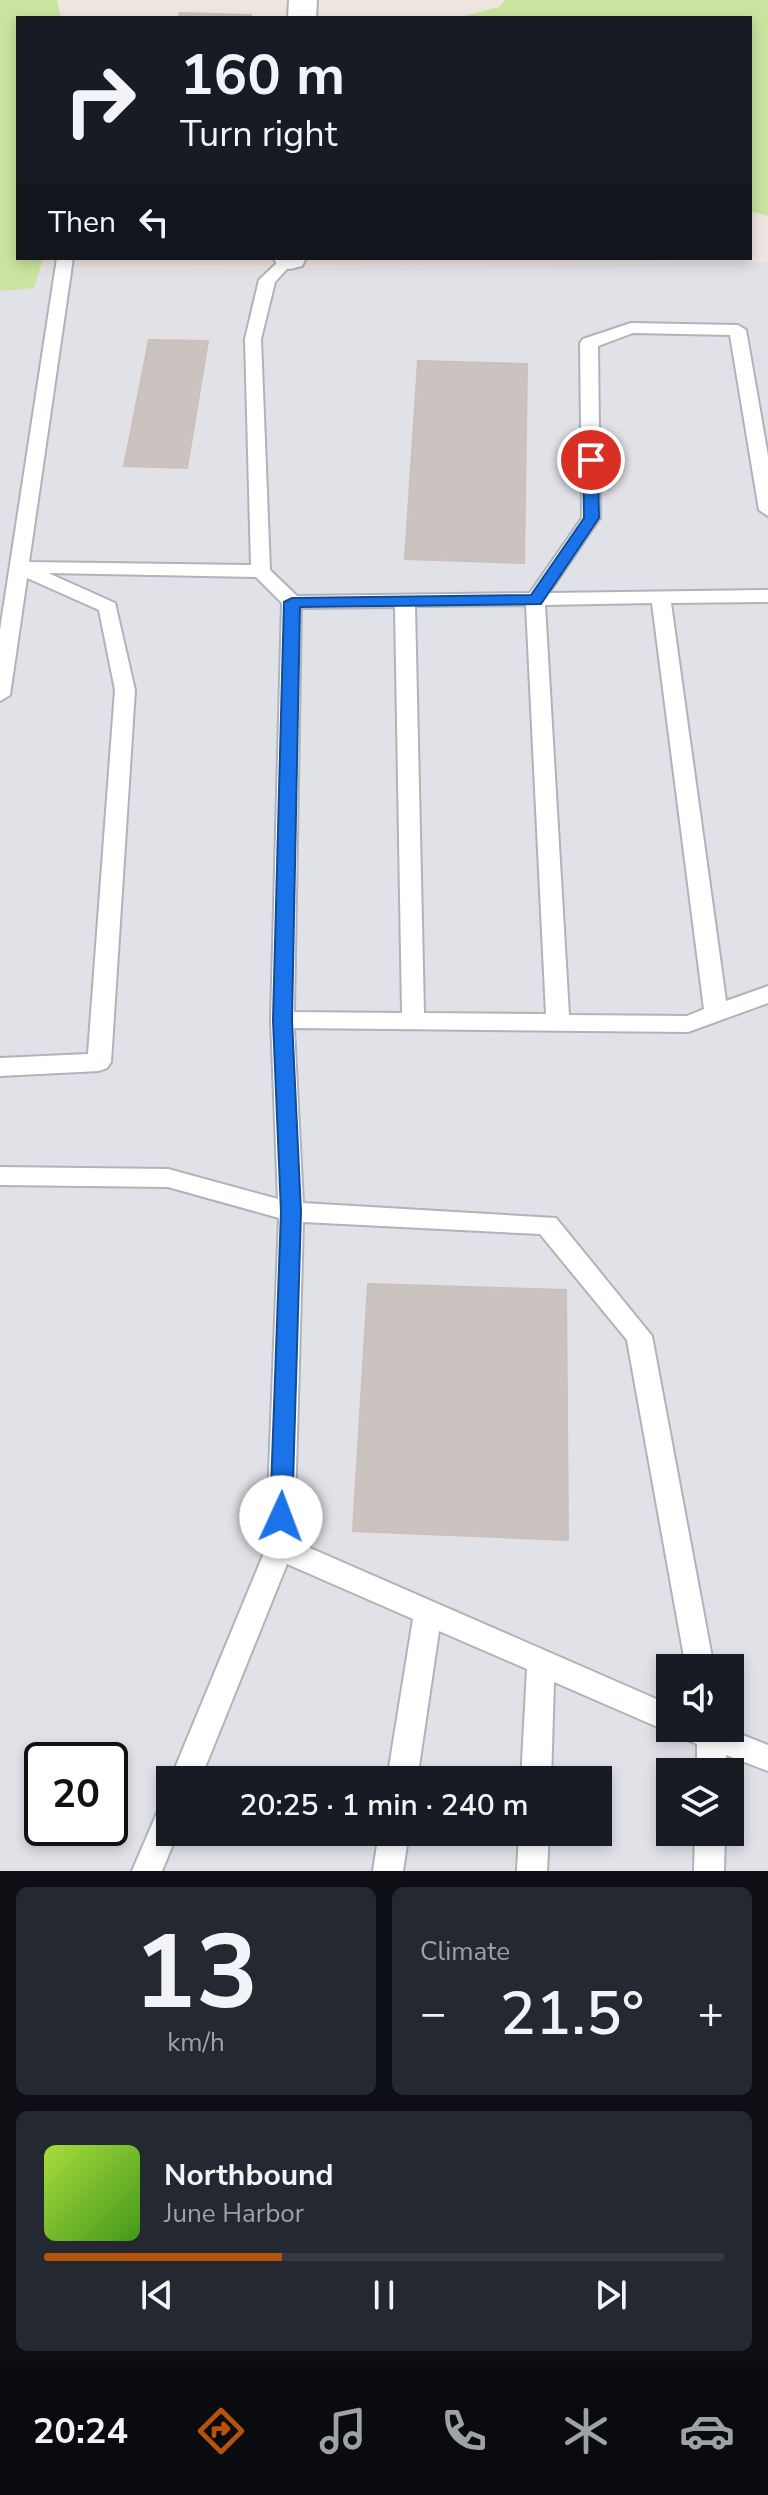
<!DOCTYPE html>
<meta charset="utf-8">
<style>
:root{--surface:#171b24;--page:#242831;--text:#f1f3f6;--muted:#9ea1a6;--line:#363941;--accent:#b45309}
body{margin:0;font-family:"Nunito Sans",sans-serif;background:var(--page);color:var(--text);height:100vh;display:flex;flex-direction:column;font-size:30px;white-space:nowrap}
*{box-sizing:border-box;margin:0}
p{font-size:26px;color:var(--muted)}
.icon{flex:none;width:44px;height:44px;fill:none;stroke:currentColor;stroke-width:2;stroke-linecap:round;stroke-linejoin:round}
.map{position:relative;height:1871px;overflow:hidden}
.sheet{display:flex;flex-direction:column;gap:16px;padding:16px;background:#0d0f14;flex:1}
.sheet>*{flex:none}
.guide{position:absolute;left:16px;top:16px;width:736px;height:244px;border-radius:0px;box-shadow:0 4px 12px #0003;background:#171b24;color:var(--text);overflow:hidden}
.controls{position:absolute;left:656px;top:1654px;display:grid;gap:16px}
.controls a{display:grid;place-items:center;width:88px;height:88px;border-radius:0px;background:var(--surface);box-shadow:0 4px 12px #0003;font-size:40px}
.speed{position:absolute;left:24px;top:1742px;display:flex;gap:16px;font-size:40px;font-weight:700;text-align:center}
.speed>*{display:grid;place-content:center;width:104px;height:104px;border-radius:50%;background:var(--surface);box-shadow:0 4px 12px #0003;line-height:1}
.speed .limit{border:4px solid #111;border-radius:12px;background:#fff;color:#111}
.pin{position:absolute;display:grid;place-items:center;width:68px;height:68px;color:#fff;margin:-34px;border:4px solid #fff;border-radius:50%;box-shadow:0 2px 8px #0007}
.me{position:absolute;width:88px;margin:-44px;rotate:2deg;stroke-linejoin:round;filter:drop-shadow(0 0 6px #0008)}
.turn{display:flex;align-items:center;gap:28px;height:168px;padding:0 32px;font-size:36px}
.turn .icon{width:104px;height:104px;stroke-width:2.5}
.turn b{display:block;font-size:56px;line-height:68px}
.then{display:flex;align-items:center;height:76px;padding:0 32px;background:#0003;gap:16px;font-size:30px}
.big{font-size:60px;font-weight:600;line-height:1.1}
.sheet .card{flex:1;display:flex;flex-direction:column;justify-content:center;gap:12px;min-width:0;padding:0 28px;border-radius:12px;background:var(--page)}
.sheet .dial{align-items:center;gap:0}
.dial b{font-size:104px;line-height:1}
.song{display:flex;align-items:center;gap:24px}
.cover{width:96px;height:96px;border-radius:12px;background:linear-gradient(135deg,hsl(80 70% 55%),hsl(100 70% 35%))}
.played{height:8px;border-radius:4px;background:linear-gradient(90deg,var(--accent) 35%,var(--line) 35%)}
.keys{display:flex;justify-content:space-around;direction:ltr}
.heat{display:flex;justify-content:space-between;align-items:center;font-size:44px;direction:ltr}
.sheet .tiles{flex:1;display:grid;gap:16px;grid-template-columns:1fr 1fr}
.card:last-child{grid-column:span 2}
.trip{position:absolute;left:156px;top:1766px;width:456px;height:80px;border-radius:0px;background:var(--surface);box-shadow:0 4px 12px #0003;font-weight:600;line-height:80px;text-align:center}
.menu{display:flex;height:128px;justify-content:space-around;align-items:center;background:#090b0e;color:var(--muted)}
.menu .icon{width:56px;height:56px}
.menu .active{color:var(--accent)}
.menu b{font-size:36px;color:var(--text)}
.map>svg:first-child{display:block}
.industrial{fill:#e1e1e8;fill-rule:evenodd}
.green{fill:#cae49f}
.building{fill:#cbc3bf;stroke:#cbc0ba;stroke-width:2}
.lines{fill:none;stroke-linecap:round;stroke-linejoin:round}
.service-casing{stroke:#aeb4ba;stroke-width:4}
.minor-casing{stroke:#aeb4ba;stroke-width:4}
.service{fill:#fff;fill-rule:evenodd}
.minor{fill:#fff;fill-rule:evenodd}
.route{fill:#1a73e8;stroke:#114b97;stroke-width:2}
</style>
<div class="map">
<svg width="768" height="1871" viewBox="0 0 768 1871">
<rect width="100%" height="100%" fill="#efe5e1"/>
<!-- industrial -->
<path class="industrial" d="M768 262V1871H0V272ZM670 1668H730V1728H670ZM42 1760H110V1828H42ZM670 1772H730V1832H670ZM170 1780H598V1832H170Z"/>
<!-- green -->
<g class="green">
<path d="M0 0H57L61 18H18V258H43L34 288 0 291Z"/>
<path d="M505 0H768V216L750 211V18H457L499 7Z"/>
</g>
<!-- building -->
<g class="building">
<path d="M180 13 251 15V18H178Z"/>
<path d="M149 340 208 341 187 468 124 466Z"/>
<path d="M418 361 527 364 524 563 405 559Z"/>
<path d="M368 1284 566 1290 568 1540 353 1531Z"/>
</g>
<g class="lines">
<defs>
<g id="service">
<path d="M57 258H73L29 562 251 565 245 339 259 280 282 258H297L275 282 261 339 270 570 297 596 530 593 582 518 580 343 583 339 631 323 738 325 746 330 768 456V516L759 510 730 335 633 333 598 346 600 518 549 593 768 590V602L671 603 726 1001 768 986V1003L688 1032 294 1028 303 1203 556 1218 652 1336 714 1668H686L627 1340 540 1234 303 1222 294 1541 670 1705V1728H725L768 1745V1771L726 1755 727 1772H697V1744L680 1737 676 1730 670 1732 660 1728 554 1682 551 1780H521L527 1669 439 1631 417 1780H387L413 1619 287 1564 200 1780H170L266 1548 279 1218 168 1187 0 1185V1167L168 1169 278 1199 271 1020 282 603 256 577 48 573 115 603 135 690 111 1062 107 1068 99 1071 0 1076V1058L88 1054 115 690 99 610 27 578 10 695 0 701V630ZM652 603 704 1009 687 1016 569 1015 545 605ZM526 605 546 1014 424 1013 415 606ZM395 607 402 1013 294 1012 301 608Z"/>
<path d="M170 1802V1832H178L162 1871H132L160 1806Z"/>
<path d="M379 1832H409L403 1871H373Z"/>
<path d="M519 1832H549L547 1871H517Z"/>
<path d="M695 1832H725L724 1871H694Z"/>
</g>
<g id="minor">
<path d="M289 0H317L316 18H288Z"/>
<path d="M306 258 302 266 290 269 278 266 274 259Z"/>
</g>
</defs>
<!-- service casing -->
<use href="#service" class="service-casing"/>
<!-- minor casing -->
<use href="#minor" class="minor-casing"/>
<!-- service -->
<use href="#service" class="service"/>
<!-- minor -->
<use href="#minor" class="minor"/>
</g>
<!-- route -->
<path class="route" d="M591 455 598 460 599 518 541 604 300 607 292 1020 301 1212 292 1517 289 1524 281 1527 273 1524 270 1517 281 1212 273 1020 284 602 292 598 531 595 584 518 583 460Z"/>
</svg>
<div class="controls">
<a><svg class="icon" aria-label="sound" viewBox="0 0 24 24"><path d="M4 9h4l5-4v14l-5-4H4zM17 9q2 3 0 6"/></svg></a>
<a><svg class="icon" aria-label="layers" viewBox="0 0 24 24"><path d="M12 4l9 5-9 5-9-5zM3 14l9 5 9-5"/></svg></a>
</div>
<div class="speed"><div class="limit">20</div></div>
<div class="pin" style="left:591px;top:460px;background:#d93025"><svg class="icon" aria-label="arrive" viewBox="0 0 24 24"><path d="M6 21V4h12l-3 4 3 4H6"/></svg></div>
<svg class="me" style="left:281px;top:1517px" viewBox="-20 -20 40 40"><circle r="19" fill="#fff"/><path d="M0-13L10 11 0 6-10 11z" fill="#1a73e8"/></svg>
<div class="trip">20:25 · 1 min · 240 m</div>
<div class="guide">
<div class="turn"><svg class="icon" aria-label="right" viewBox="0 0 24 24"><path d="M7 20v-9h11M14 6l5 5-5 5"/></svg><div><b>160 m</b>Turn right</div></div>
<div class="then">Then<svg class="icon" aria-label="left" viewBox="0 0 24 24"><path d="M17 20v-9H6M10 6l-5 5 5 5"/></svg></div>
</div>
</div>
<section class="sheet">
<div class="tiles">
<div class="card dial"><b>13</b><p>km/h</p></div>
<div class="card"><p>Climate</p>
<div class="heat"><a>−</a><b class="big">21.5°</b><a>+</a></div>
</div>
<div class="card">
<div class="song"><i class="cover"></i><div><b>Northbound</b><p>June Harbor</p></div></div>
<div class="played"></div>
<div class="keys"><svg class="icon" aria-label="previous" viewBox="0 0 24 24"><path d="M18 5L8 12l10 7zM5 5v14"/></svg><svg class="icon" aria-label="pause" viewBox="0 0 24 24"><path d="M8 5v14M16 5v14"/></svg><svg class="icon" aria-label="next" viewBox="0 0 24 24"><path d="M6 5l10 7-10 7zM19 5v14"/></svg></div>
</div>
</div>
</section>
<nav class="menu">
<b>20:24</b>
<svg class="icon active" aria-label="directions" viewBox="0 0 24 24"><path d="M12 3l9 9-9 9-9-9zM9 14v-3h6M13 9l2 2-2 2"/></svg>
<svg class="icon" aria-label="music" viewBox="0 0 24 24"><path d="M9 18V5l10-2v13"/><circle cx="6" cy="18" r="3"/><circle cx="16" cy="16" r="3"/></svg>
<svg class="icon" aria-label="phone" viewBox="0 0 24 24"><path d="M5 4h4l2 5-3 2q2 4 5 5l2-3 5 2v4C11 20 4 13 5 4z"/></svg>
<svg class="icon" aria-label="climate" viewBox="0 0 24 24"><path d="M12 3v18M4 7l16 10M4 17L20 7"/></svg>
<svg class="icon" aria-label="car" viewBox="0 0 24 24"><path d="M5 17H2v-5l4-1 3-4h7l3 4 3 1v5h-3M9 17h6M6 11h13"/><circle cx="7" cy="17" r="2"/><circle cx="17" cy="17" r="2"/></svg>
</nav>
